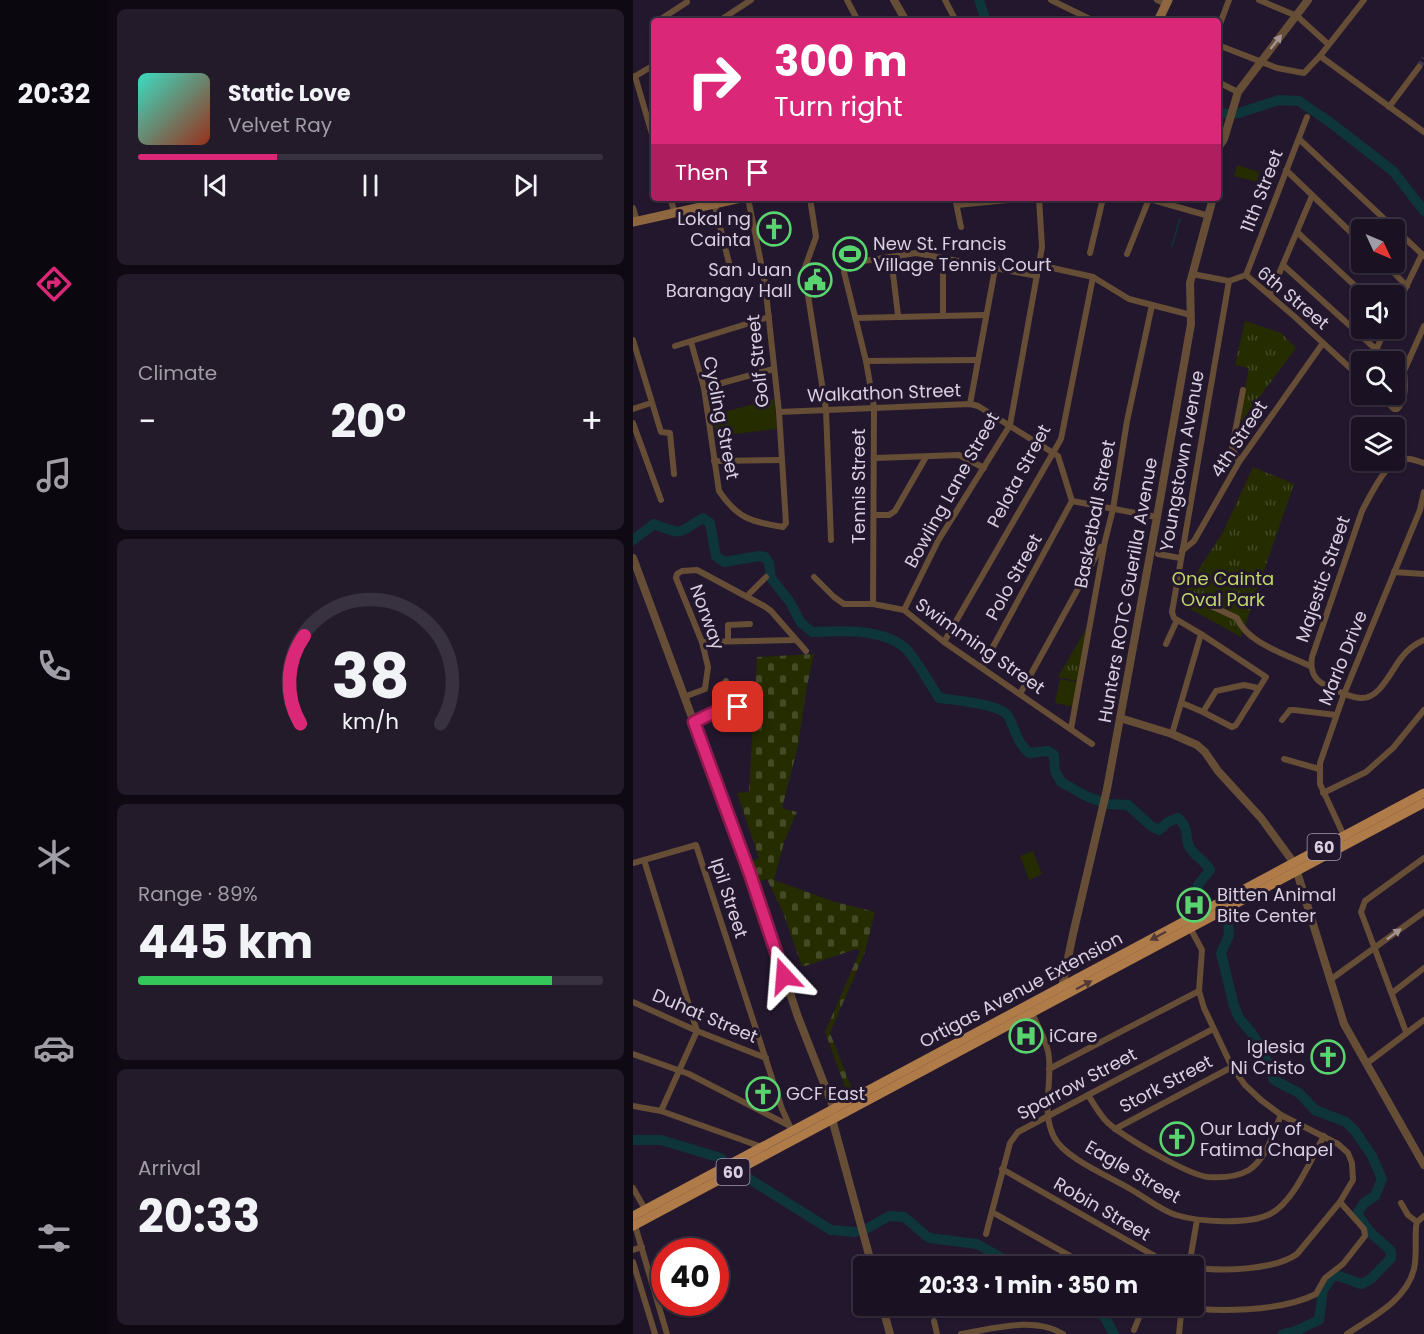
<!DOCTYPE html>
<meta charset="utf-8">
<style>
:root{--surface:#1a1122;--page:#231a2a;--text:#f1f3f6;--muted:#9f9da5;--line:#383140;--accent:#db2777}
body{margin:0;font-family:Poppins,sans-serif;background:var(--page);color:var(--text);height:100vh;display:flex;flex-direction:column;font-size:22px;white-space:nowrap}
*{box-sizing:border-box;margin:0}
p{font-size:20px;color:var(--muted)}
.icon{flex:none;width:33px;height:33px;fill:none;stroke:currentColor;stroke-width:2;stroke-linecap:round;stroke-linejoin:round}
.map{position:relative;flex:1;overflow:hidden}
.side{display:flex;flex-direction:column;gap:9px;padding:9px;background:#0e0913;width:525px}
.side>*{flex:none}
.top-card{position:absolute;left:18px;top:18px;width:570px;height:183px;border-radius:6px;box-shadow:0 2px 4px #0004,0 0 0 2px var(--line);background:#db2777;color:#fff;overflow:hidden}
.needle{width:39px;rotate:134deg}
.controls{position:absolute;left:718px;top:219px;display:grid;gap:12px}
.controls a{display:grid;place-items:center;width:54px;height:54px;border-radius:6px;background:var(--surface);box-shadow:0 2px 4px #0004,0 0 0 2px var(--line);font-size:30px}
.speed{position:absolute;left:18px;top:1238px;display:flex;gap:12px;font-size:30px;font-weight:700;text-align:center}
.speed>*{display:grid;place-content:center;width:78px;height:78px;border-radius:50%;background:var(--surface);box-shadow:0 2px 4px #0004,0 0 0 2px var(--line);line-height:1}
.speed .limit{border:9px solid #d22;background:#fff;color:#111}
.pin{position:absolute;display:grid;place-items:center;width:51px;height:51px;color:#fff;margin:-26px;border-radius:12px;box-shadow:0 3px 9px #0006}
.me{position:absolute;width:66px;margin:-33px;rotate:341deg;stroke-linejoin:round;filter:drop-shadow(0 0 4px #0008)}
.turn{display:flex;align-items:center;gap:21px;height:126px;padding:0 24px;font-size:27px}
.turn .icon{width:78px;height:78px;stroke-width:2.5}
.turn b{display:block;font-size:42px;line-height:51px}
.then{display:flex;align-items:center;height:57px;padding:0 24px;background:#0003;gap:12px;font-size:22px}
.big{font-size:45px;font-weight:700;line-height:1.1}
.side .card{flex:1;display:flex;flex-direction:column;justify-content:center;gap:9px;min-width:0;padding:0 21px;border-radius:9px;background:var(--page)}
.side .dial{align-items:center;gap:0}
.dial svg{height:156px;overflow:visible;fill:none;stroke:var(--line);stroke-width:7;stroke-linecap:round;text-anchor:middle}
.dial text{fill:var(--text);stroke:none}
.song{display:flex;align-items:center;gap:18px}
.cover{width:72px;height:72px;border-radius:9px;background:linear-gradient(135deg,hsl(170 70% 55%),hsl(10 70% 35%))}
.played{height:6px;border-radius:3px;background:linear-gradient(90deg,var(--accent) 30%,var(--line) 30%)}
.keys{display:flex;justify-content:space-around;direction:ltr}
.heat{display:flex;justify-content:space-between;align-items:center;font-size:33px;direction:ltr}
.charge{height:9px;border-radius:4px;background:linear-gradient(90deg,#34c759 89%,var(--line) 0)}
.trip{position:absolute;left:220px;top:1256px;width:351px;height:60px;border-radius:6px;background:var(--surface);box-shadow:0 2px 4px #0004,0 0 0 2px var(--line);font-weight:700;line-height:60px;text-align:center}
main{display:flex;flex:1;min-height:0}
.tabs{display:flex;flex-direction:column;width:108px;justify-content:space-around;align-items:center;background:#0a070e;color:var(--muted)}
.tabs .icon{width:42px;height:42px}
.tabs .current{color:var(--accent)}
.tabs b{font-size:27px;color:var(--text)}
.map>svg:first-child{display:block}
.cemetery{fill:url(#cemetery-stones)}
.park{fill:url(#park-tufts)}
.pitch{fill:#252c00}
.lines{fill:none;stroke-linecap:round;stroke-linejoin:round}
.stream{stroke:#0e3539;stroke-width:1.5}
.river{stroke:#0e3539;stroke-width:10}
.minor-tunnel{stroke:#3e3348;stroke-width:6;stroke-dasharray:6 3;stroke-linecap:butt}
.minor{stroke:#654d36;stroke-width:6}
.tertiary{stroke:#654d36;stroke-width:8}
.secondary{stroke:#8e6741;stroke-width:9}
.primary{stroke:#ae7b49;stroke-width:9}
.oneway{fill:#a49594}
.oneway2{fill:#543a37}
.route-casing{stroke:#8e194d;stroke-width:15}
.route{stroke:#db2777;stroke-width:10}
.labels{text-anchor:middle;stroke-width:6;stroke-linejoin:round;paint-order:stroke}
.shield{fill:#23172d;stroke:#a298aa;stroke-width:1.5}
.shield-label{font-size:16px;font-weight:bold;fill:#d8d0e0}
.street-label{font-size:18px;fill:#d8d0e0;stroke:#23172d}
.poi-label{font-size:18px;fill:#d8d0e0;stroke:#23172d;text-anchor:start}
.park-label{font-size:18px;fill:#c0d669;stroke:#23172d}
</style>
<main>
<nav class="tabs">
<b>20:32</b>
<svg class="icon current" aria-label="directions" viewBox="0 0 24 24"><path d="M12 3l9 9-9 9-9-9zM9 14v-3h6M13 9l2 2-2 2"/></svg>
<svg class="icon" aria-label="music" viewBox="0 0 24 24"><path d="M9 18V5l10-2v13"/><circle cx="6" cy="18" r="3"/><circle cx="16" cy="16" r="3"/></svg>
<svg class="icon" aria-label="phone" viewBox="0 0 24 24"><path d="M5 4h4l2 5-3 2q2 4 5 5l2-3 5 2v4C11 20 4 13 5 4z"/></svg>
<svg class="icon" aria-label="climate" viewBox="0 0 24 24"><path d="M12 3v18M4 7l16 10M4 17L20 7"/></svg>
<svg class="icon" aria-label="car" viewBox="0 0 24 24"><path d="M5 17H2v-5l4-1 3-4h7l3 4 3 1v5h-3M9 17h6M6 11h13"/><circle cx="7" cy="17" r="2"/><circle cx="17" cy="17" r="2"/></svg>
<svg class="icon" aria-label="filters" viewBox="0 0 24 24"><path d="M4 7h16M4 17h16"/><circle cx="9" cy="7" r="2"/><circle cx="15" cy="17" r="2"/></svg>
</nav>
<section class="side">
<div class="card">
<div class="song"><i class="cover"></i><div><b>Static Love</b><p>Velvet Ray</p></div></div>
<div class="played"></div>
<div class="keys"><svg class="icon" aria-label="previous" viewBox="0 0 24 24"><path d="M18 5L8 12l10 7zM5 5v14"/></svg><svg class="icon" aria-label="pause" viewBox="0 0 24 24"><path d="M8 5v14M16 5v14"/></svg><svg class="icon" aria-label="next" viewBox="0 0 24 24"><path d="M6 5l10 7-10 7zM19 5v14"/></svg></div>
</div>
<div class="card"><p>Climate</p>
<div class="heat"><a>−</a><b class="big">20°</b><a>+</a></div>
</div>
<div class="card dial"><svg viewBox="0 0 100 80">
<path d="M14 69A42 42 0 1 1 86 69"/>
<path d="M14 69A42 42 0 0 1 16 24" stroke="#db2777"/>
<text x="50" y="56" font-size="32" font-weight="700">38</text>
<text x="50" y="72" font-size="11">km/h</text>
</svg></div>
<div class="card"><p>Range · 89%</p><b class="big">445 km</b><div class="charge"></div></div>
<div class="card"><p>Arrival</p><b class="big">20:33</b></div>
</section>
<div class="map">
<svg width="791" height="1334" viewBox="0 0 791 1334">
<defs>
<pattern id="cemetery-stones" width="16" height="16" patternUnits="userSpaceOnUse" patternTransform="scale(1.5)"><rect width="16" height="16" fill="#252c00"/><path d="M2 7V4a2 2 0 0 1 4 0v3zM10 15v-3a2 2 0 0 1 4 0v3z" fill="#444a25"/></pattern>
<pattern id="park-tufts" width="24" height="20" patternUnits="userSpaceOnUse" patternTransform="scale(1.5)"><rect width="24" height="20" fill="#252c00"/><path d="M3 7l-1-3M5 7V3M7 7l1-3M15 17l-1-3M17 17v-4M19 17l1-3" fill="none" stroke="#444a25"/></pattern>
</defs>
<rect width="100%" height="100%" fill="#23172d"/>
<!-- cemetery -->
<path class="cemetery" d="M181 654 173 691 165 746 149 808 164 812 151 842 141 880 199 901 242 912 232 952 197 1033 219 1089 214 1092 192 1032 227 951 223 949 169 967 151 915 134 879 121 883 114 863 126 858 104 793 116 792 124 657Z"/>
<!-- park -->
<g class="park">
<path d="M612 321 648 333 663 348 604 427 616 368 602 365Z"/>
<path d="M620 467 661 484 608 637 545 602 590 532Z"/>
<path d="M457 622 445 681 425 677Z"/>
</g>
<!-- pitch -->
<g class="pitch">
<path d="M604 165 626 172 624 182 601 176Z"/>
<path d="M141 399 144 429 83 436 79 415Z"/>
<path d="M427 679 444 682 440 707 422 703Z"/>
<path d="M400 851 409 874 396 880 387 856Z"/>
</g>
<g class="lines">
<!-- stream -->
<path class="stream" d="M539 246 547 219"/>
<!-- river -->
<g class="river">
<path d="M346 0 353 21"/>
<path d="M585 114 606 113 646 100 666 101 698 123 760 171 791 211"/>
<path d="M0 540 21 524C51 536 45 533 70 518L77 523 83 556 91 562 126 556 132 557 136 563 138 578 157 602 168 623 179 632C208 631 248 628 271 647 280 654 299 687 306 698 321 700 368 704 375 716 384 732 381 738 396 753L415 751 421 755 422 771 428 782 455 797 476 804 495 805 518 826 526 830 535 822 545 818C559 831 550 838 557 848 563 857 572 861 577 870L565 885 566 895 595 920 596 935 588 953 601 1006 606 1018 618 1032 630 1051 641 1080 666 1093 682 1110 713 1122 722 1131 739 1156 749 1179 742 1196 731 1203 724 1214 736 1231 758 1251V1258L738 1279 728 1284 701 1274 690 1290 686 1320 663 1331 650 1334"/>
<path d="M0 1140H28L88 1158"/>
<path d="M110 1175 198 1230 222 1232"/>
<path d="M235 1228 256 1216 271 1217 296 1238 344 1244 383 1266"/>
<path d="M449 1305 471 1316 481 1334"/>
</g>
<!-- minor-tunnel -->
<path class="minor-tunnel" d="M786 67 791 58"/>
<!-- minor -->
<g class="minor">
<path d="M214 0 225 21"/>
<path d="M312 0 323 21"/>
<path d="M418 0 461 21"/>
<path d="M524 0 533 4"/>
<path d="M626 0 664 16 695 44"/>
<path d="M25 21 54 2"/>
<path d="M86 21 118 0"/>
<path d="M21 24V26"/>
<path d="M585 29 596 0"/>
<path d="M585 45 644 68 671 73 687 56 731 0"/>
<path d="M687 56 791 132"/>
<path d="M2 76 21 141"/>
<path d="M1 77 21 65"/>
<path d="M585 82 605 92"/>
<path d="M756 107 786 67"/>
<path d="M666 139 791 256"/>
<path d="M653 170 729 243"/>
<path d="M37 198 42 213"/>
<path d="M80 198 97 267"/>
<path d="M177 198 183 237 171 270 193 410 198 540"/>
<path d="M322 198 328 227"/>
<path d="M467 198 497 200 505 198"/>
<path d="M513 198 576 216"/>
<path d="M324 205 396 198"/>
<path d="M0 208 4 221"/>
<path d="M664 232 733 296"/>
<path d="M457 253 470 198"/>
<path d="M494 254 516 199"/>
<path d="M258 257 265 315"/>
<path d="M310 258V315"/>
<path d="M750 262 774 286"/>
<path d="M406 265 460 277 496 299 558 315"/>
<path d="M650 265 757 362"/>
<path d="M559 274 596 281 613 275 662 317 729 379"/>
<path d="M613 275 674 117"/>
<path d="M637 295 679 196"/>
<path d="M762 310 789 254"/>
<path d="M223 318 352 315"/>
<path d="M0 340 28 432 37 433 41 474"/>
<path d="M58 342 71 388 86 491C104 518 118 522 150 527L153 523 146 412 132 283 115 198"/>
<path d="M42 346 136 317"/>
<path d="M743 350 753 328"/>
<path d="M233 361 344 360"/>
<path d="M771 371 791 326"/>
<path d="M71 388 140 369"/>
<path d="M746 394 761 409H764C774 400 772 383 771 371L762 365"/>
<path d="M337 404 362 269"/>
<path d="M0 409 18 403"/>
<path d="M146 412 337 404 345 406 425 456 439 501 524 517"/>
<path d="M0 423 28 500"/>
<path d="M242 458 326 455 351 468"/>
<path d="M81 461 148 460"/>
<path d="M606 462 599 448 610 390"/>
<path d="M791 463C784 461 775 457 768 459 753 462 736 498 729 511L679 657C677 670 680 679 692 685 702 690 715 697 727 698 747 700 758 670 769 657 775 649 782 644 791 640"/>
<path d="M242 515H256L262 511 293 457"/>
<path d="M549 551 561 541 606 462 690 343"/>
<path d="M525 554 547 558"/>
<path d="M761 572 791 574"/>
<path d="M181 577 201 597 211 604H240L271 610 311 642 459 744"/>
<path d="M114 596 133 577"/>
<path d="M240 604 241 407 233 361 211 272V264L283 253 404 276"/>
<path d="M576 605 604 618C615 644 653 654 677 666"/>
<path d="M271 610 305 541 377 425 409 247 406 198"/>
<path d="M95 641V625L117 624"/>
<path d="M69 642 162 640"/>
<path d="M311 642 428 439 460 277"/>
<path d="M533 644 544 620"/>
<path d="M349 667 439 501"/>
<path d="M387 694 468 547"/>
<path d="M51 697 72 689 75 667 69 642 43 578 44 574 49 571 64 570 131 606 138 611 173 651"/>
<path d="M549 703 570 712 599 727 603 725 633 677 568 634"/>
<path d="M88 709 93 681"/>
<path d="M84 712 90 722"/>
<path d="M570 712 583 691 611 685 625 688"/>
<path d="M649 720 657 710H661L703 715"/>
<path d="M61 722 88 709 104 707"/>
<path d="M438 729 472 541 480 509 494 421 519 305"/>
<path d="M539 734 568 634 541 618 539 612 596 281"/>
<path d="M651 759 686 769"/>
<path d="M690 793 733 772 760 748 791 710"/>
<path d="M711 836 687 784V763L711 694 787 510 791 492"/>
<path d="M11 860 64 1031 28 1111"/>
<path d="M0 863 63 845 149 1109 159 1131"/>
<path d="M556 926 569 950 566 991 571 1008 599 1067 612 1085 628 1100 648 1115 705 1144 715 1153 719 1163 720 1180 707 1202 664 1254C642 1270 587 1272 561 1267"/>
<path d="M697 980 791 912"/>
<path d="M759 993 791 968"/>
<path d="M0 1002 64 1031 133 1058"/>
<path d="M399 1013C404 1025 412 1038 415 1051 421 1079 407 1110 421 1137 432 1159 478 1177 499 1190 513 1198 528 1210 543 1215 566 1222 615 1225 637 1214 661 1202 678 1159 691 1136"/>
<path d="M773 1032 728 912 732 901 791 858"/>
<path d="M0 1054 56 1074 155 1125"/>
<path d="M733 1064 791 1020"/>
<path d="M416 1069 566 991"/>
<path d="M455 1095C461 1104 466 1114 474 1122 489 1136 555 1175 575 1177 588 1178 604 1177 616 1170 633 1159 641 1132 648 1115"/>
<path d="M0 1106 28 1111 129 1147"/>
<path d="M482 1129 599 1067"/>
<path d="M369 1169 527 1259 558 1266"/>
<path d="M0 1188 12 1209"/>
<path d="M768 1203 775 1215 784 1222"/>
<path d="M359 1212 455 1266"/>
<path d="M1 1222 34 1334"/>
<path d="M353 1234 377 1143 385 1132 580 1029"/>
<path d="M0 1250 9 1247"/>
<path d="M0 1262 22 1334"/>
<path d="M556 1266 564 1220"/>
<path d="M544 1305C580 1314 650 1311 683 1294L692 1278 710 1264 732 1236 731 1229 707 1202"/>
<path d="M301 1321 304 1334"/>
<path d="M501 1330 511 1305"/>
<path d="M328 1334C360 1329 401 1316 430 1334"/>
<path d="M546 1334 549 1305"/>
<path d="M714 1334C739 1317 773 1301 781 1269 784 1256 782 1241 783 1227L784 1222 791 1216"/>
</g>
<!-- tertiary -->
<g class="tertiary">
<path d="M261 0 273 21"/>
<path d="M585 148 591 139 605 92 675 0"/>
<path d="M585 159V178"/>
<path d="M0 558 117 874 165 1017 201 1109 199 1119 239 1266"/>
<path d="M487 718 539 734 564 745 572 752 585 771 628 818 661 863"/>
<path d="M664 872 711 1024 791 1165"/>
<path d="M429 987 440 934 474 789 524 517 558 324 557 283 580 198"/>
<path d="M249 1305 257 1334"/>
</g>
<!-- secondary -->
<g class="secondary">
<path d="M525 21 535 0"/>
<path d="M0 222 108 198"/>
</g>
<!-- primary -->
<g class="primary">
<path d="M0 1216 791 793"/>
<path d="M0 1226 791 803"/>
</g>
</g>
<!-- one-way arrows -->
<defs><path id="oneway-solid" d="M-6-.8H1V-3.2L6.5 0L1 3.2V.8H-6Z" transform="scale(1.5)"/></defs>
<g class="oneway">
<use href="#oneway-solid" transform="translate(643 42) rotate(-52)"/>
<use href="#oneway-solid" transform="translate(761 934) rotate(-37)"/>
</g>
<g class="oneway2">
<use href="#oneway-solid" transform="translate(525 936) rotate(152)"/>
<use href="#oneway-solid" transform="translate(451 985) rotate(-28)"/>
</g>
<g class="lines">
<defs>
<path id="route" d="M105 707 88 709 61 722 117 874 151 976"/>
</defs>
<!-- route casing -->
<use href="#route" class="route-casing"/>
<!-- route -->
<use href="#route" class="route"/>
</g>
<!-- icons -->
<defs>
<symbol id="church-ring" viewBox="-11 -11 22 22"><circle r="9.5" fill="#23172d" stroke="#59d56f" stroke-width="1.5"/><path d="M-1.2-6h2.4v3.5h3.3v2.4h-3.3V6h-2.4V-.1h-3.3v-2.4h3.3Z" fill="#59d56f"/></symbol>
<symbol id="stadium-ring" viewBox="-11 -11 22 22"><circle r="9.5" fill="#23172d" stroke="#59d56f" stroke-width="1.5"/><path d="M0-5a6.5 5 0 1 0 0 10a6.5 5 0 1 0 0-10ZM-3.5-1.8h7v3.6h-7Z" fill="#59d56f"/></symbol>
<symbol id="civic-ring" viewBox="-11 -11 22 22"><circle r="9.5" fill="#23172d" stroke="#59d56f" stroke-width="1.5"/><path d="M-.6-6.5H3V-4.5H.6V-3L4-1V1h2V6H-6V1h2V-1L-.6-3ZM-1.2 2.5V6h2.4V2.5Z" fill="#59d56f"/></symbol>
<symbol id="hospital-ring" viewBox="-11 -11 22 22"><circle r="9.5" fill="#23172d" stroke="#59d56f" stroke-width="1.5"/><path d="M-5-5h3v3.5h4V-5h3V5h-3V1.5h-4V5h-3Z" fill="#59d56f"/></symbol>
</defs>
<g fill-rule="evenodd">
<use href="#church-ring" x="122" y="210" width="38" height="38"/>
<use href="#stadium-ring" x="198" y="235" width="38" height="38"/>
<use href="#civic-ring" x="163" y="261" width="38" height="38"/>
<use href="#hospital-ring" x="542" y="886" width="38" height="38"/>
<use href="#hospital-ring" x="374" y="1017" width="38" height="38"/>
<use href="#church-ring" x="676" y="1038" width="38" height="38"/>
<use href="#church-ring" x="111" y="1075" width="38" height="38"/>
<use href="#church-ring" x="525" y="1120" width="38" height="38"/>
</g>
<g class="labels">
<!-- shield labels -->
<g class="shield">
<rect x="674.5" y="834" width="33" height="26" rx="4.5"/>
<rect x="83.5" y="1159" width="33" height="26" rx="4.5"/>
</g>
<g class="shield-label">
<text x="691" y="853">60</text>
<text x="100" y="1178">60</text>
</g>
<!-- street labels -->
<g class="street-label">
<text transform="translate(629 191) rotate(-69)" y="6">11th Street</text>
<text transform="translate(660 298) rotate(40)" y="6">6th Street</text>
<text transform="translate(125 361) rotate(-96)" y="6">Golf Street</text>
<text transform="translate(251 393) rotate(-2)" y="6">Walkathon Street</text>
<text transform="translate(88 418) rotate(79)" y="6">Cycling Street</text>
<text transform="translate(606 439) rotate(-57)" y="6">4th Street</text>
<text transform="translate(549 461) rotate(-80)" y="6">Youngstown Avenue</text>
<text transform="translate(386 476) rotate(-62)" y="6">Pelota Street</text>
<text transform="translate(226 486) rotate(-90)" y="6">Tennis Street</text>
<text transform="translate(319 490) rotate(-61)" y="6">Bowling Lane Street</text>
<text transform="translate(462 514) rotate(-79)" y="6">Basketball Street</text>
<text transform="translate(381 577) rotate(-61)" y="6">Polo Street</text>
<text transform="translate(690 579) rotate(-71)" y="6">Majestic Street</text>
<text transform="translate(495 590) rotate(-80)" y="6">Hunters ROTC Guerilla Avenue</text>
<text transform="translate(74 617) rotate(70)" y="6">Norway</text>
<text transform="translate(347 646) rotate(35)" y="6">Swimming Street</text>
<text transform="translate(710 658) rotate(-68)" y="6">Marlo Drive</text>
<text transform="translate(96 898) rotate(72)" y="6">Ipil Street</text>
<text transform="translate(388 990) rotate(-28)" y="6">Ortigas Avenue Extension</text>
<text transform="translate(72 1016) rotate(23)" y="6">Duhat Street</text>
<text transform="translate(444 1084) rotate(-28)" y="6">Sparrow Street</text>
<text transform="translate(533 1084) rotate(-28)" y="6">Stork Street</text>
<text transform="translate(500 1172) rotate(30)" y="6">Eagle Street</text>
<text transform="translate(469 1209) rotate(30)" y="6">Robin Street</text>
</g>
<!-- poi labels -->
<g class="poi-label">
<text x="118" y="225" text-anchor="end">Lokal ng<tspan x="118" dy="21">Cainta</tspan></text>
<text x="240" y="250">New St. Francis<tspan x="240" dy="21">Village Tennis Court</tspan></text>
<text x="159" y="276" text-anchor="end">San Juan<tspan x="159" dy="21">Barangay Hall</tspan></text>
<text x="584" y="901">Bitten Animal<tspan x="584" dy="21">Bite Center</tspan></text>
<text x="416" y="1042">iCare</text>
<text x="672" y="1053" text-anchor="end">Iglesia<tspan x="672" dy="21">Ni Cristo</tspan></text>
<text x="153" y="1100">GCF East</text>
<text x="567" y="1135">Our Lady of<tspan x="567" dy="21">Fatima Chapel</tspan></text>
</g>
<!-- park labels -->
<g class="park-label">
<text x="590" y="585">One Cainta<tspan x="590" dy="21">Oval Park</tspan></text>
</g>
</g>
</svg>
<div class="controls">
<a><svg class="needle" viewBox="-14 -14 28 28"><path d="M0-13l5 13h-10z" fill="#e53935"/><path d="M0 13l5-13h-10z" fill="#9f9da5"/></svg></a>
<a><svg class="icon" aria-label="sound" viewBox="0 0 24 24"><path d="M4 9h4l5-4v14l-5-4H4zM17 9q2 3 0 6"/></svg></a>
<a><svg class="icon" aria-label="search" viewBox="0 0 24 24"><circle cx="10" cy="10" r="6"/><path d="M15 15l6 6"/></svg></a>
<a><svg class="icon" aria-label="layers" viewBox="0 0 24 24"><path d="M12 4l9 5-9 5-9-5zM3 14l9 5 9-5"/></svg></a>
</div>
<div class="speed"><div class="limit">40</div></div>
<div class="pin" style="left:105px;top:707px;background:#d93025"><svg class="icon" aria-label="arrive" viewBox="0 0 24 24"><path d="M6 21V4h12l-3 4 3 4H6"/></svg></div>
<svg class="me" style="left:151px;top:976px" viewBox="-20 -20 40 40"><path d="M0-17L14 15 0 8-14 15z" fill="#db2777" stroke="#fff" stroke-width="4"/></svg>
<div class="trip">20:33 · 1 min · 350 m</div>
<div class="top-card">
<div class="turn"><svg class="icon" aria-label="right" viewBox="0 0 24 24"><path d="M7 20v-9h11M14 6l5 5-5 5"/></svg><div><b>300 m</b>Turn right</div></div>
<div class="then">Then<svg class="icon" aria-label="arrive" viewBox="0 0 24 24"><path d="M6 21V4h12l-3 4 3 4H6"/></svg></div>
</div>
</div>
</main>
